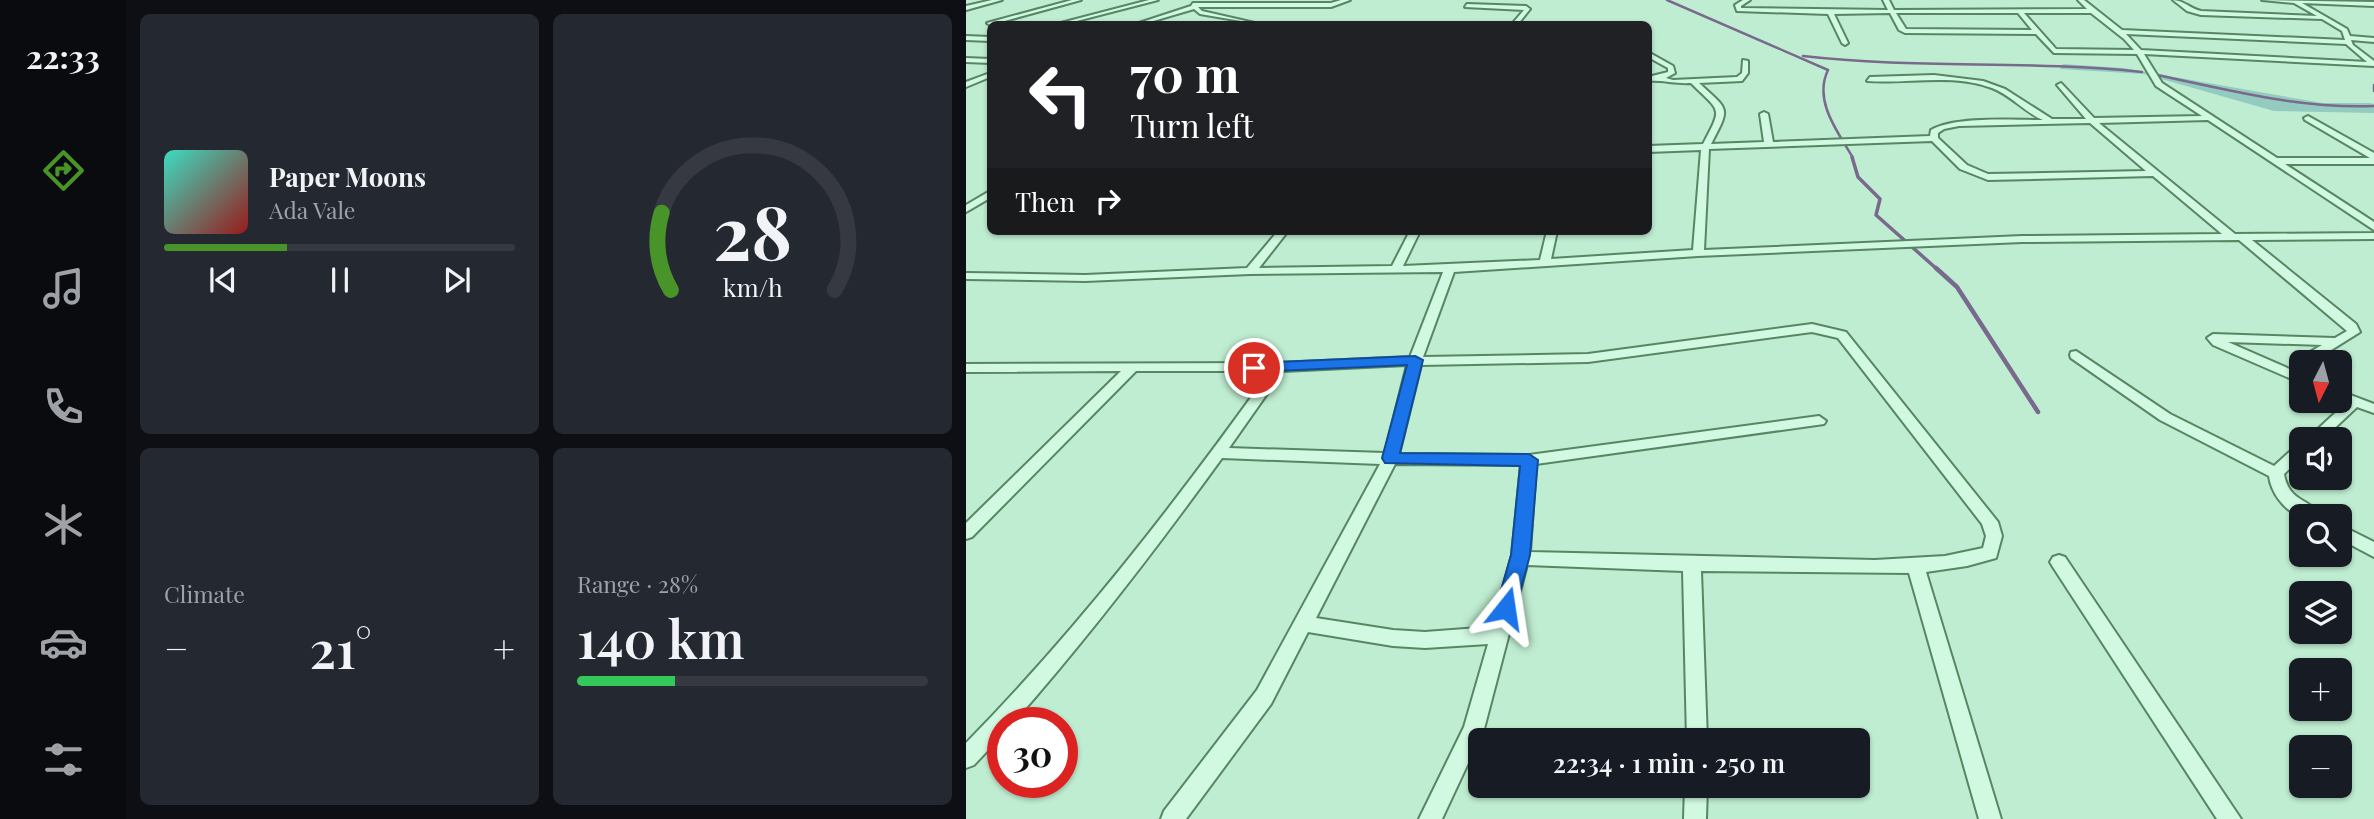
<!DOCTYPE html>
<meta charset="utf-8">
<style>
:root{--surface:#171b24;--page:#242831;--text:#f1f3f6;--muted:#9ea1a6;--line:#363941;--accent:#499428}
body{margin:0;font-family:"Playfair Display",serif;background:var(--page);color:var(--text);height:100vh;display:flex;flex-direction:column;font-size:26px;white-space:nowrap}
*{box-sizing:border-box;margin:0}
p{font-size:23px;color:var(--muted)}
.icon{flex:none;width:38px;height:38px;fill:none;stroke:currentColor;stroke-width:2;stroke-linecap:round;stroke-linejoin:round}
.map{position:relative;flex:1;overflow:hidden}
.panel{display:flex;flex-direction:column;gap:14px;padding:14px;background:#0d0f14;width:840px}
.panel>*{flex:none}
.banner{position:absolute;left:21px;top:21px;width:665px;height:214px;border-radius:10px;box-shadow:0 2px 5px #0004;background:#202124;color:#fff;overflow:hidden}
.needle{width:46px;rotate:186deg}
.fabs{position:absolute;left:1323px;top:350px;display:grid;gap:14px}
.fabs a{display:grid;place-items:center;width:63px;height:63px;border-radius:10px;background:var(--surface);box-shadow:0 2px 5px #0004;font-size:35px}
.speed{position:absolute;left:21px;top:707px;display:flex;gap:14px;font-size:35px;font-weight:700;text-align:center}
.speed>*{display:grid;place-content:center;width:91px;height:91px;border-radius:50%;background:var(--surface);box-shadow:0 2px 5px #0004;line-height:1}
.speed .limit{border:10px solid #d22;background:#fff;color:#111}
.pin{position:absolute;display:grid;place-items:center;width:60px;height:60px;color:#fff;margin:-30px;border:4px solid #fff;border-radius:50%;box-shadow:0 2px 7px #0007}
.me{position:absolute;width:77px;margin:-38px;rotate:15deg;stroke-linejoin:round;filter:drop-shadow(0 0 5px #0008)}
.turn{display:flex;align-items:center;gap:24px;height:147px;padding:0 28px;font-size:32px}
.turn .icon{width:91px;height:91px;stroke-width:2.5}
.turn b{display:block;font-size:49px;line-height:60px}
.then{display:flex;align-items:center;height:66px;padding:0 28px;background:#0003;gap:14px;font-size:26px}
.big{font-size:52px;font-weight:600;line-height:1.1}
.panel .card{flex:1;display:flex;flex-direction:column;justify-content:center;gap:10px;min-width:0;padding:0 24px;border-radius:10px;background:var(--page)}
.panel .dial{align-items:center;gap:0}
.dial svg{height:182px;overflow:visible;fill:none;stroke:var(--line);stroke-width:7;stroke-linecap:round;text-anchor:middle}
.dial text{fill:var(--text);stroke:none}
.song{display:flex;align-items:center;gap:21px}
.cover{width:84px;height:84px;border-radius:10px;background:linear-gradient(135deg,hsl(170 70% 55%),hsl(0 70% 35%))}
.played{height:7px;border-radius:4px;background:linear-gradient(90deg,var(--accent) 35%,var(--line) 35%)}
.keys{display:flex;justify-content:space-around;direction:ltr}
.heat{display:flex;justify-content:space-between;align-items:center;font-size:38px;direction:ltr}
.charge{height:10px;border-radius:5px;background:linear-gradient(90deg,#34c759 28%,var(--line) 0)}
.panel .tiles{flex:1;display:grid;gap:14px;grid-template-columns:repeat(2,1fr)}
.trip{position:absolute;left:502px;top:728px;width:402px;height:70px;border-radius:10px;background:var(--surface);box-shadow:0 2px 5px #0004;font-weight:600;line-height:70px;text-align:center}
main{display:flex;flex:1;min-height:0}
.menu{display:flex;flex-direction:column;width:126px;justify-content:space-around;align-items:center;background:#090b0e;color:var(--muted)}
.menu .icon{width:49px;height:49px}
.menu .current{color:var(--accent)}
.menu b{font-size:32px;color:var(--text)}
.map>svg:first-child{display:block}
.green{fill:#93cbc1}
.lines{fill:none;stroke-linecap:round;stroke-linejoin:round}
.stream-far2{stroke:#79698c;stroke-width:2.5}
.stream-far1{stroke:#79698c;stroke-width:3.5}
.stream{stroke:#79698c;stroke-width:4.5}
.minor-casing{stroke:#578662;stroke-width:4}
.minor{fill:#d1f8e1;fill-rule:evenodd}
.route{fill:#1a73e8;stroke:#114b97;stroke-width:2}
</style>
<main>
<nav class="menu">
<b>22:33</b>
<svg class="icon current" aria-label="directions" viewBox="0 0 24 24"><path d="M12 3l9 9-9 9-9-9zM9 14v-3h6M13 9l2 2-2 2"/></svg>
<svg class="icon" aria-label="music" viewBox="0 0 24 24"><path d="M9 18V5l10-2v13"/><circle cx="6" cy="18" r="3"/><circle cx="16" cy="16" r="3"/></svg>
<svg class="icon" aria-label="phone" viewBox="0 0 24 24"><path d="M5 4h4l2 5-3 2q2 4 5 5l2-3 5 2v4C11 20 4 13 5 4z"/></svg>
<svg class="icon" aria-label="climate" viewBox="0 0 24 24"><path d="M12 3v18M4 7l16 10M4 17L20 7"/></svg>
<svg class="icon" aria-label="car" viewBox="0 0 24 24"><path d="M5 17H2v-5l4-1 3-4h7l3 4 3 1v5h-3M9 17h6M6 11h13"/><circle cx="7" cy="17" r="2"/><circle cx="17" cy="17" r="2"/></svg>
<svg class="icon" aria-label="filters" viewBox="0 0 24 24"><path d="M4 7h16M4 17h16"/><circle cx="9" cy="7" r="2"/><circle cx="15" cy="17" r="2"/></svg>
</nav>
<section class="panel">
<div class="tiles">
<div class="card">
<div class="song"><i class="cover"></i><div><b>Paper Moons</b><p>Ada Vale</p></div></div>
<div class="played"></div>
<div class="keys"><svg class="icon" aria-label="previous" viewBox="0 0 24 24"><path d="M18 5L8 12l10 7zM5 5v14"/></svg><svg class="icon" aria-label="pause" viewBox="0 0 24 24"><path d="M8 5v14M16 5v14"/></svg><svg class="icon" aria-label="next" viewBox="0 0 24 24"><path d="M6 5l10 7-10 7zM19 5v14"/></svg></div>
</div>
<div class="card dial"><svg viewBox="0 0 100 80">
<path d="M14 69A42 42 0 1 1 86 69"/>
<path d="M14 69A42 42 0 0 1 10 35" stroke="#499428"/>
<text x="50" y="56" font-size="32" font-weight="700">28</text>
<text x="50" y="72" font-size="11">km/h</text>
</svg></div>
<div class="card"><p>Climate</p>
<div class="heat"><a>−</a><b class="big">21°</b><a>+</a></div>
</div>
<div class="card"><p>Range · 28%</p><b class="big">140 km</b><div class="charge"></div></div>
</div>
</section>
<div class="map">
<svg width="1408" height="819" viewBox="0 0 1408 819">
<rect width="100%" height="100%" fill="#bfedd1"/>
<!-- green -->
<path class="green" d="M1097 64 1157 68 1356 103H1404L1408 104V113L1308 111 1178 74 1094 69Z"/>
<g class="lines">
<!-- stream-far2 -->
<g class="stream-far2">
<path d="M701 0 862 70C847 101 872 132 887 158"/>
<path d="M837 56C950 69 1063 60 1176 72"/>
<path d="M1191 75C1263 90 1334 109 1408 106"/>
<path d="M1408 85V91"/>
</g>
<!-- stream-far1 -->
<path class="stream-far1" d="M886 157 892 177 914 199 910 215 972 270"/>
<!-- stream -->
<path class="stream" d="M970 268 991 287 1072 412"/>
<defs>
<g id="minor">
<path d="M26 0H36L0 10V6Z"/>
<path d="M106 0H115L24 25 21 23Z"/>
<path d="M183 0H192L99 24H91Z"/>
<path d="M375 0H384L365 7H232L236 11 293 24 234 14 228 9 177 24H170L225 6 227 3H365Z"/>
<path d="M777 0H784L775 6V8L922 10 917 0H923L928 10 1121 9 1112 0H1118L1156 30 1379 40 1376 31 1356 19 1235 15 1221 11 1207 0C1217 0 1225 9 1235 11L1351 16 1328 3 1296 0 1408 2V6L1336 3 1381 29 1384 36 1408 38V42L1385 40 1387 45 1408 61V66L1178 54 1196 83 1311 158H1404L1339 120 1338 118 1342 116 1408 153V164H1319L1408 222V230L1242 120 1133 123 1269 234 1408 233V239L1286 240 1390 324 1394 332 1346 362H1335V365L1330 362 1332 359 1356 345 1262 342 1335 374V383L1247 345 1241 338 1247 334 1369 338 1381 331 1273 240 1056 242 732 256 488 272 457 357 622 354 846 324 880 332 1032 522 1036 536 1030 558 1001 566 960 572 1035 819H1013L943 573 735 571 741 740H721L717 571 561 565 518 729 476 819H453L498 727 522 644 459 648 427 646 342 632 305 704 220 819H195L198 811 291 690 414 464 256 458C190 549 121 639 47 723H37V734L8 765 0 768V743C112 629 211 501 304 371H170L6 537 0 539V523L155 371 0 372V364L313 363 444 357 477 272 284 274 119 281 0 279V273L119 275 281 268 312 231H322L293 268 426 266 444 231H454L437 266 574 260 581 231H591L585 259 727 250 735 150 682 152V146L737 144C757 106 755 113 725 83 709 84 697 80 682 81V77L702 72V68L682 57V52L707 66 709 73 700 78 707 80 771 77 776 73 777 60 782 61V73L776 81 733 83C763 111 765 106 745 144L798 142 794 114 798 112 802 114 807 142 964 136 965 130C989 116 1047 120 1077 120 1058 112 1045 95 1026 88 986 73 943 84 901 81L904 77 968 75 1017 81 1039 89 1086 119H1120L1091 85 1095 83 1128 118 1236 116 1190 86 1171 54 1088 53 1070 34 939 33 933 30 924 13 868 14 882 43 879 45 876 43 862 14 771 11 769 5ZM930 13H1052L1066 30 940 29ZM1058 13H1125L1158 39 1168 50 1090 49ZM1160 34 1380 44 1401 62 1175 50ZM1124 123 1180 171 1022 174 1001 165 972 138V133L978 129 993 126ZM966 141 994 169 1022 180 1187 176 1256 234 1056 236 738 250 743 149ZM846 332 872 338 1016 524 1020 536 1017 548 979 556 909 560 564 552 570 464 858 424 860 421 853 416 563 455 433 454 455 365 622 362ZM441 365 419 453 263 448 317 371ZM429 464 555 465 546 555 526 627 459 632 427 630 350 618Z"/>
<path d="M501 4 560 6 564 9 552 24H546L558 10 499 7Z"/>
<path d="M0 36 24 37V41L0 40Z"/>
<path d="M0 58 24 59V63L0 62Z"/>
<path d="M24 73V77L0 87V82Z"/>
<path d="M24 191V198L0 212V205Z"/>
<path d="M1110 351 1204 414 1308 466 1330 446 1335 445V458L1318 474C1323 503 1344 498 1355 516 1348 516 1338 517 1333 516 1317 509 1305 492 1303 476L1194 420 1105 358 1104 355 1105 352Z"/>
<path d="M1374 391 1408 404V413L1391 407 1357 439H1341L1380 403 1374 400Z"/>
<path d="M1374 525 1408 542V557L1374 539Z"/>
<path d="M1093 555 1099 557 1275 819H1251L1087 567 1084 562 1087 557Z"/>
<path d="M719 786H741L740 819H718Z"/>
</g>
</defs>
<!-- minor casing -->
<use href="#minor" class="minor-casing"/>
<!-- minor -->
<use href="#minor" class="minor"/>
</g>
<!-- route -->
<path class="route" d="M449 356 457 360 434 453 563 454 572 460 564 555 548 614 540 617 533 614 530 608 545 555 554 466 419 463 416 458 441 365 288 372 281 368 288 363Z"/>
</svg>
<div class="fabs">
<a><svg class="needle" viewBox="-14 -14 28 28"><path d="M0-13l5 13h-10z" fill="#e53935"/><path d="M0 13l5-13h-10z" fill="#9ea1a6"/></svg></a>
<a><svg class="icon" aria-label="sound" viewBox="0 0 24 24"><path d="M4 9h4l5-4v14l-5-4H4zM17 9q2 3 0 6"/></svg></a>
<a><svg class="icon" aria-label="search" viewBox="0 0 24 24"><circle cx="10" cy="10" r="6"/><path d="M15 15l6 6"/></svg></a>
<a><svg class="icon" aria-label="layers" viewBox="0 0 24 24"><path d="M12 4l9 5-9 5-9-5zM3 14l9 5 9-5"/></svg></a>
<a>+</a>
<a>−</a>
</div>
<div class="speed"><div class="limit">30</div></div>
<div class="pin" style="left:288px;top:368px;background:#d93025"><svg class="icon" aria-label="arrive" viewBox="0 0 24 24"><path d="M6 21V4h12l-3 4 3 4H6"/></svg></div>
<svg class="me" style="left:540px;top:608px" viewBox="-20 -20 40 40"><path d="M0-17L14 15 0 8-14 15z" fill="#1a73e8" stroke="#fff" stroke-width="4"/></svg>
<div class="trip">22:34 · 1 min · 250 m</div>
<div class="banner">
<div class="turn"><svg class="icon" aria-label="left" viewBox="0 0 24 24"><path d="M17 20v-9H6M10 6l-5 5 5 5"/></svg><div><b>70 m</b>Turn left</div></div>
<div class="then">Then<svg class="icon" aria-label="right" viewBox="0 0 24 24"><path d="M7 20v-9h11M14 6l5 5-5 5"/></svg></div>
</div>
</div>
</main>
